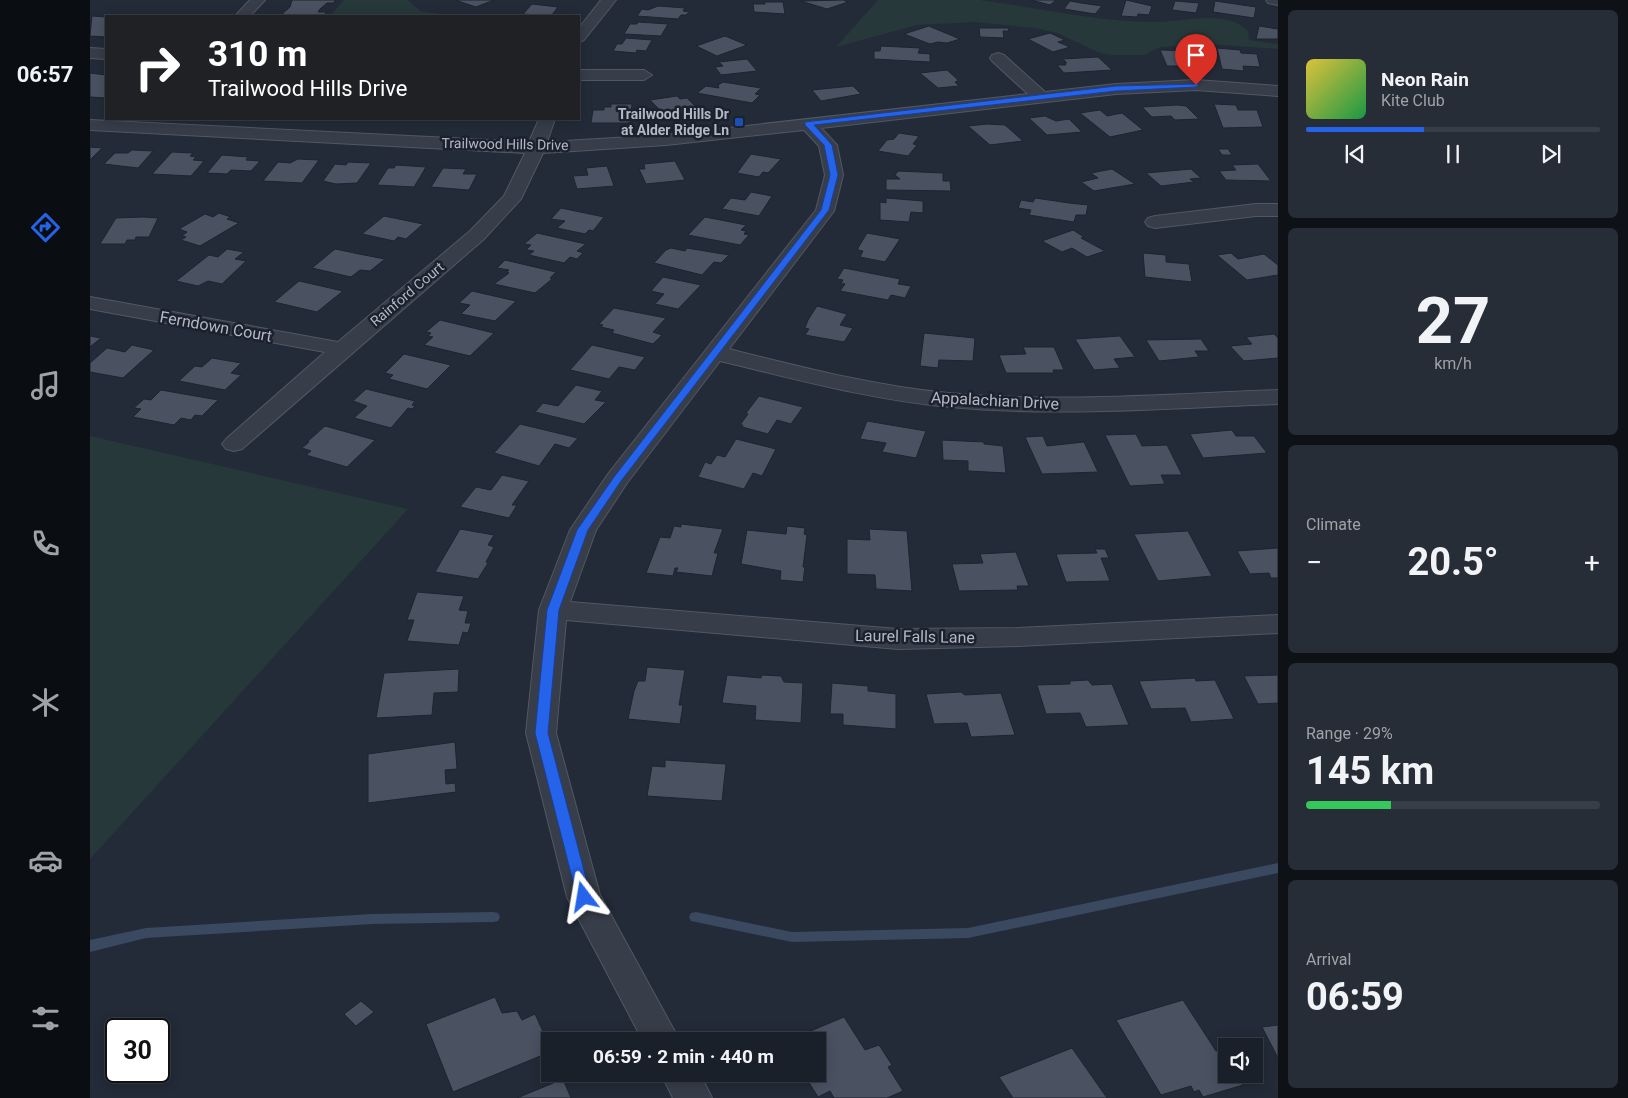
<!DOCTYPE html>
<meta charset="utf-8">
<style>
:root{--surface:#1a202a;--page:#272d36;--text:#f1f3f6;--muted:#9fa3a8;--line:#383e47;--accent:#2563eb}
body{margin:0;font-family:Roboto,sans-serif;background:var(--page);color:var(--text);height:100vh;display:flex;flex-direction:column;font-size:19px;white-space:nowrap}
*{box-sizing:border-box;margin:0}
p{font-size:16px;color:var(--muted)}
.icon{flex:none;width:28px;height:28px;fill:none;stroke:currentColor;stroke-width:2;stroke-linecap:round;stroke-linejoin:round}
.map{position:relative;flex:1;overflow:hidden}
.side{display:flex;flex-direction:column;gap:10px;padding:10px;background:#0e1217;width:350px}
.side>*{flex:none}
.banner{position:absolute;left:15px;top:15px;width:475px;height:105px;border-radius:0px;box-shadow:0 2px 12px #0003,0 0 0 1px var(--line);background:#202124;color:#fff;overflow:hidden}
.tools{position:absolute;left:1128px;top:1038px;display:grid;gap:10px}
.tools a{display:grid;place-items:center;width:45px;height:45px;border-radius:0px;background:var(--surface);box-shadow:0 2px 12px #0003,0 0 0 1px var(--line);font-size:25px}
.speed{position:absolute;left:15px;top:1018px;display:flex;gap:10px;font-size:25px;font-weight:700;text-align:center}
.speed>*{display:grid;place-content:center;width:65px;height:65px;border-radius:50%;background:var(--surface);box-shadow:0 2px 12px #0003,0 0 0 1px var(--line);line-height:1}
.speed .limit{border:2px solid #111;border-radius:8px;background:#fff;color:#111}
.pin{position:absolute;display:grid;place-items:center;width:42px;height:42px;color:#fff;margin:-51px -21px;border-radius:50% 50% 50% 0;rotate:-45deg;box-shadow:0 0 5px #0007}
.pin .icon{rotate:45deg}
.me{position:absolute;width:55px;margin:-28px;rotate:346deg;stroke-linejoin:round;filter:drop-shadow(0 0 4px #0008)}
.turn{display:flex;align-items:center;gap:18px;height:105px;padding:0 20px;font-size:22px}
.turn .icon{width:65px;height:65px;stroke-width:2.5}
.turn b{display:block;font-size:35px;line-height:42px}
.big{font-size:38px;font-weight:700;line-height:1.1}
.side .widget{flex:1;display:flex;flex-direction:column;justify-content:center;gap:8px;min-width:0;padding:0 18px;border-radius:8px;background:var(--page)}
.side .dial{align-items:center;gap:0}
.dial b{font-size:65px;line-height:1}
.song{display:flex;align-items:center;gap:15px}
.cover{width:60px;height:60px;border-radius:8px;background:linear-gradient(135deg,hsl(50 70% 55%),hsl(140 70% 35%))}
.played{height:5px;border-radius:2px;background:linear-gradient(90deg,var(--accent) 40%,var(--line) 40%)}
.keys{display:flex;justify-content:space-around;direction:ltr}
.heat{display:flex;justify-content:space-between;align-items:center;font-size:28px;direction:ltr}
.charge{height:8px;border-radius:4px;background:linear-gradient(90deg,#34c759 29%,var(--line) 0)}
.trip{position:absolute;left:451px;top:1032px;width:285px;height:50px;border-radius:0px;background:var(--surface);box-shadow:0 2px 12px #0003,0 0 0 1px var(--line);font-weight:700;line-height:50px;text-align:center}
main{display:flex;flex:1;min-height:0}
.tabs{display:flex;flex-direction:column;width:90px;justify-content:space-around;align-items:center;background:#0a0d11;color:var(--muted)}
.tabs .icon{width:35px;height:35px}
.tabs .current{color:var(--accent)}
.tabs b{font-size:22px;color:var(--text)}
.map>svg:first-child{display:block}
.green{fill:#26383a}
.lines{fill:none;stroke-linecap:round;stroke-linejoin:round}
.stream{fill:#3a4860;fill-rule:evenodd}
.building{fill:#4a5262;stroke:#1e242f}
.minor-casing{stroke:#525863;stroke-width:2}
.minor{fill:#373d49;fill-rule:evenodd}
.route{fill:#2563eb;stroke:#184099}
.transit-dot{fill:#1a4fb4;stroke:#1c222d;stroke-width:2}
.labels{text-anchor:middle;stroke-width:5;stroke-linejoin:round;paint-order:stroke}
.far-poi-label{font-size:14px;font-weight:bold;fill:#b2b8c5;stroke:#1c222d;text-anchor:end}
.far-street-label{font-size:14px;fill:#b2b8c5;stroke:#1c222d}
.street-label{font-size:16px;fill:#b2b8c5;stroke:#1c222d}
</style>
<main>
<nav class="tabs">
<b>06:57</b>
<svg class="icon current" aria-label="directions" viewBox="0 0 24 24"><path d="M12 3l9 9-9 9-9-9zM9 14v-3h6M13 9l2 2-2 2"/></svg>
<svg class="icon" aria-label="music" viewBox="0 0 24 24"><path d="M9 18V5l10-2v13"/><circle cx="6" cy="18" r="3"/><circle cx="16" cy="16" r="3"/></svg>
<svg class="icon" aria-label="phone" viewBox="0 0 24 24"><path d="M5 4h4l2 5-3 2q2 4 5 5l2-3 5 2v4C11 20 4 13 5 4z"/></svg>
<svg class="icon" aria-label="climate" viewBox="0 0 24 24"><path d="M12 3v18M4 7l16 10M4 17L20 7"/></svg>
<svg class="icon" aria-label="car" viewBox="0 0 24 24"><path d="M5 17H2v-5l4-1 3-4h7l3 4 3 1v5h-3M9 17h6M6 11h13"/><circle cx="7" cy="17" r="2"/><circle cx="17" cy="17" r="2"/></svg>
<svg class="icon" aria-label="filters" viewBox="0 0 24 24"><path d="M4 7h16M4 17h16"/><circle cx="9" cy="7" r="2"/><circle cx="15" cy="17" r="2"/></svg>
</nav>
<div class="map">
<svg width="1188" height="1098" viewBox="0 0 1188 1098">
<rect width="100%" height="100%" fill="#232b38"/>
<!-- green -->
<g class="green">
<path d="M254 0H318L330 11 360 16H240Z"/>
<path d="M788 0C821 0 857 0 890 0 948 8 1004 21 1063 22 1093 23 1133 8 1158 31L1159 40 1188 44V49L1119 44 1070 47 1054 55H1022L1010 53 967 33 945 28 884 22 827 25 746 47Z"/>
<path d="M0 436 318 509 0 859Z"/>
</g>
<g class="lines">
<!-- stream -->
<g class="stream">
<path d="M1188 863V873L878 938 702 942 606 922 601 921 599 917 601 913 606 912 702 932 878 928Z"/>
<path d="M403 912 408 913 410 917 408 921 403 922 282 924 56 938 0 952V940L56 928 282 914Z"/>
</g>
</g>
<!-- building -->
<g class="building">
<path d="M202 0H245L244 3H237L230 9 228 12H236L234 16H193L194 14H192L200 7Z"/>
<path d="M365 0H404L386 7Z"/>
<path d="M753 0 758 2 737 9 711 1Z"/>
<path d="M941 0H966L960 5Z"/>
<path d="M1036 0 1062 6 1059 15 1048 14 1047 17 1031 16Z"/>
<path d="M980 1 991 3 1012 6 1005 14 974 9Z"/>
<path d="M1085 1 1109 3 1106 13 1082 10Z"/>
<path d="M1125 1 1166 7 1164 18 1123 12Z"/>
<path d="M675 2H693L695 14 664 12 663 4H675Z"/>
<path d="M442 4 468 7 461 16 433 14Z"/>
<path d="M568 6 595 8 593 11 599 12 596 15H591L588 19 547 16 552 9 558 10Z"/>
<path d="M2 16 16 17V37L0 36Z"/>
<path d="M548 22 578 24 571 36 534 34 540 24H547Z"/>
<path d="M839 26 841 27 870 39 857 43 848 42 840 44 814 34Z"/>
<path d="M1169 26 1188 29V39H1166Z"/>
<path d="M889 28H918L919 31H913L914 38 890 37Z"/>
<path d="M960 33 975 40 968 42 980 47 963 52 938 39Z"/>
<path d="M635 36 657 45 627 56 606 46Z"/>
<path d="M536 38 562 40 556 51 547 50 546 53 523 51 527 44H532Z"/>
<path d="M791 46 830 48 828 53 840 54V62L784 59V51H790Z"/>
<path d="M1127 48 1150 50 1151 53 1167 54 1170 67 1153 66 1154 71 1132 69Z"/>
<path d="M1070 50 1105 51 1110 62H1093L1095 66H1077Z"/>
<path d="M1008 57 1022 70 974 73 967 65H976L974 63H977L973 59Z"/>
<path d="M657 59 667 71 631 75 625 67 633 66 629 62Z"/>
<path d="M857 70 867 79 868 81 865 82 869 86 848 88 830 73Z"/>
<path d="M0 73 16 75V98L0 97Z"/>
<path d="M633 82 671 88 665 94 670 95 662 103 607 93 616 86 629 88 628 85Z"/>
<path d="M763 86 771 94 731 101 722 90Z"/>
<path d="M587 96 590 99 597 98 609 110 576 116 560 100Z"/>
<path d="M521 104H542L540 123H501L503 110H514V107H521Z"/>
<path d="M1124 104 1146 105 1148 110H1167L1173 127 1133 128Z"/>
<path d="M1087 105 1096 106 1109 119 1085 120 1081 116 1062 117 1052 107Z"/>
<path d="M1010 110 1017 116 1032 113 1053 130 1020 137 990 113Z"/>
<path d="M955 116 966 121 979 119 992 132 957 135 939 118Z"/>
<path d="M897 124 915 125 933 141 900 145 878 126Z"/>
<path d="M809 133 829 136 823 144 827 145 818 156 788 151 797 140 804 139Z"/>
<path d="M0 147 12 148 0 160Z"/>
<path d="M1128 149H1138L1142 155H1132Z"/>
<path d="M42 150 63 151 48 168 14 164 25 153H38Z"/>
<path d="M82 152 103 153 100 156 106 157 103 160 114 161 101 176 62 174Z"/>
<path d="M661 154 691 159 678 173 673 172 669 177 647 173Z"/>
<path d="M132 155 158 157 156 160 170 161 161 171 141 170 137 174 117 173Z"/>
<path d="M208 159 229 160 212 183 173 181 188 162 200 163Z"/>
<path d="M585 161 595 180 556 184 549 169H555L554 164Z"/>
<path d="M258 162 281 163 267 183 246 184 233 181 245 164 256 165Z"/>
<path d="M1168 164 1181 181 1136 180 1129 171 1146 170 1142 165Z"/>
<path d="M306 165 336 167 324 187 287 185 298 168H304Z"/>
<path d="M517 166 524 186 487 189 483 176 498 175 496 168Z"/>
<path d="M353 168 376 169 373 174H387L379 190 341 187Z"/>
<path d="M1022 169 1045 184 1004 191 991 182 1008 178 1001 173Z"/>
<path d="M1101 169 1111 178 1100 179 1104 182 1071 186 1056 173Z"/>
<path d="M808 171 853 173V181H860L861 191 796 190V179H810L805 175Z"/>
<path d="M661 192 682 196 669 216 632 209 641 198 655 200Z"/>
<path d="M796 198 833 201V213L821 212 819 222 790 220V202L796 203Z"/>
<path d="M945 198 979 203 998 205 996 215H986L984 222 939 215 941 210 928 208 931 200 943 202Z"/>
<path d="M471 208 514 217 503 231 499 230 495 234 467 228 475 221 461 219Z"/>
<path d="M129 213 141 217 137 219 149 223 110 246 91 240 96 237 92 236 97 232 89 229 115 214 123 217Z"/>
<path d="M294 216 333 224 316 239 308 237 304 241 272 234Z"/>
<path d="M53 217 68 218 59 237H46L45 240H37L35 244H10L26 218Z"/>
<path d="M615 217 656 225 651 230 656 231 654 234 659 235 650 245 598 235Z"/>
<path d="M983 230 994 237 991 238 1015 251 997 257 982 248 972 252 952 241Z"/>
<path d="M447 233 496 244 487 251 493 253 487 259 480 257 474 263 439 255 444 251 436 250 441 245 434 244Z"/>
<path d="M777 233 810 239 795 262 770 257 773 251 768 250V248Z"/>
<path d="M581 248 595 251 597 248 639 255 631 263 624 262 612 275 564 263 576 250Z"/>
<path d="M137 249 154 252 145 259 156 261 132 284 118 281 108 286 86 281 119 255 128 257Z"/>
<path d="M245 249 274 255 295 259 280 271 270 270 261 277 222 268Z"/>
<path d="M1053 253 1076 255V262L1099 264 1102 282 1055 277Z"/>
<path d="M1141 253 1148 259 1174 254 1188 265V275L1157 280 1127 255Z"/>
<path d="M415 260 466 272 460 278 462 279 445 293 404 284 419 273 417 272 419 270 407 268Z"/>
<path d="M754 268 810 279 808 284 821 286 815 298 801 295 798 300 750 291 755 284 751 283 753 280 747 279Z"/>
<path d="M573 277 611 285 588 309 565 304 574 294 561 291Z"/>
<path d="M209 281 253 291 227 312 184 302Z"/>
<path d="M382 291 426 301 405 321 371 314 380 305 369 303Z"/>
<path d="M727 306 757 314 750 325 763 328 754 342 715 335 719 329 715 328 718 320Z"/>
<path d="M524 308 576 318 563 332 572 335 563 344 522 333 524 330 511 327 513 325 509 324Z"/>
<path d="M350 320 404 333 380 356 334 345 343 337 338 336 341 333 336 332Z"/>
<path d="M834 333 885 338 883 361 849 360 848 368 830 366Z"/>
<path d="M1184 334 1188 338V358L1154 361 1140 346 1162 344 1156 337Z"/>
<path d="M0 336 11 338 0 347Z"/>
<path d="M1030 336 1045 357 1024 359 1030 368 1004 370 985 339Z"/>
<path d="M1111 339 1119 351H1105L1109 357 1069 361 1056 340Z"/>
<path d="M42 345 64 350 33 378 0 372V363L17 348 35 352Z"/>
<path d="M502 345 555 357 545 370 529 367 519 379 480 370Z"/>
<path d="M933 347H964L974 370H963L964 373H916L909 355 936 354Z"/>
<path d="M314 354 361 365 337 389 299 379 303 375 295 373Z"/>
<path d="M122 358 151 363 141 373 151 375 135 390 89 381 105 366 112 367Z"/>
<path d="M486 385 512 391 505 400 516 402 494 424 445 412 453 403 468 406Z"/>
<path d="M276 389 325 401 322 405 325 406 322 409 318 408 301 428 264 418 277 406 263 401Z"/>
<path d="M71 390 128 400 112 416 105 415 101 420 91 418 84 425 43 417 51 409 44 408 54 399 61 400Z"/>
<path d="M669 396 713 407 701 424 687 420 678 434 652 427 653 425H650L658 414 656 413Z"/>
<path d="M777 421 836 431 826 458 792 452 796 443 770 439Z"/>
<path d="M430 424 488 438 479 448 465 444 449 466 404 453Z"/>
<path d="M235 426 285 440 257 467 216 455 221 451 212 448 219 442H217Z"/>
<path d="M1142 430 1146 436H1164L1177 453 1113 458 1100 434Z"/>
<path d="M1046 434 1052 446 1077 445 1092 475H1071L1075 484 1040 486 1015 435Z"/>
<path d="M953 436 957 446 994 442 1008 472 952 474 935 437Z"/>
<path d="M646 439 686 449 672 476 663 473 654 489 608 477 615 462 621 464 627 455 635 457Z"/>
<path d="M852 440 894 442V444L913 446 916 473 878 471V461L853 460Z"/>
<path d="M412 475 439 481 422 505H427L419 518 370 507 386 487 401 490Z"/>
<path d="M591 524 633 529 624 553H628L622 576 586 572 588 568H585L583 576 556 573 570 537 580 538 584 526 591 527Z"/>
<path d="M697 526 715 528 714 534 717 535 713 567H715L713 582 690 580 691 571 651 564 657 530 696 534Z"/>
<path d="M370 529 404 535 398 545 404 547 396 562 398 563 388 579 345 572Z"/>
<path d="M779 529 817 531 822 591 786 589 785 575 757 574V539L780 540Z"/>
<path d="M1098 531 1122 576 1068 581 1044 534Z"/>
<path d="M1188 548V578H1181L1179 573 1160 574 1147 551Z"/>
<path d="M1005 549H1015L1019 558H1011L1020 581 976 582 966 554 1007 553Z"/>
<path d="M926 552 939 586H927L928 590 869 591 862 564 893 563 890 554Z"/>
<path d="M327 592 374 596 369 610 378 611 375 623H381L378 633 373 632 369 645 317 641 324 620H317Z"/>
<path d="M557 667 595 670 589 705H593L590 724 538 719 544 691 548 681H555Z"/>
<path d="M369 669 368 692 344 693 342 715 286 718 294 673Z"/>
<path d="M637 675 671 678 672 675 691 676 694 682 713 683 711 723 665 720 666 706 632 703Z"/>
<path d="M1188 675V703L1168 704 1154 676Z"/>
<path d="M1105 678 1106 681 1125 680 1144 719 1101 722 1095 708 1061 709 1049 681Z"/>
<path d="M998 680 1002 685 1022 684 1039 725 996 727 990 713 956 714 947 685 980 684V681Z"/>
<path d="M742 683 778 686V691L806 694V729L753 725V714H740Z"/>
<path d="M871 692 875 695 911 693 925 735 881 737 877 723 844 724 836 694Z"/>
<path d="M365 742 367 769 355 770 356 784 365 783 366 792 278 803V754Z"/>
<path d="M575 760 636 764 632 801 557 796 562 766 575 767Z"/>
<path d="M405 997 412 1013 427 1011 432 1020 445 1014 460 1047V1052L363 1092 336 1024Z"/>
<path d="M1093 1000 1126 1051 1129 1050 1136 1061V1074H1145L1153 1085 1113 1097 1109 1090 1104 1092 1101 1086 1071 1095 1026 1020Z"/>
<path d="M271 1001 284 1012 266 1026 254 1014Z"/>
<path d="M754 1017 775 1050 789 1045 802 1065 798 1067 813 1091 797 1098H744L740 1091 728 1097 715 1076 703 1081 699 1074H728V1041H697Z"/>
<path d="M1188 1025V1058L1172 1027Z"/>
<path d="M982 1048 1017 1098H923L909 1077Z"/>
<path d="M473 1079 481 1098H427Z"/>
</g>
<g class="lines">
<defs>
<g id="minor">
<path d="M160 0H175L160 16H145Z"/>
<path d="M511 0H526L494 40 489 42V28Z"/>
<path d="M1176 0H1188V5L1178 3Z"/>
<path d="M0 48 16 49V59L0 58Z"/>
<path d="M908 53 914 55 955 92 1026 84 1106 80 1188 86V96L1106 90 1026 94 731 128 747 145 753 175 744 211 639 349C711 367 784 386 858 393 968 403 1078 394 1188 390V404C1079 408 969 417 860 407 782 400 706 379 630 361L537 483 506 530 480 602 808 629 928 628 1188 615V633L928 646 808 649 476 620 466 733 510 895 590 1041H553L477 897 436 733 449 610 480 530 518 474 726 210 735 175 729 146 714 130 576 145 453 153 431 199 394 239 152 449 144 451 136 449 132 444 136 439 235 352 0 309V297L248 342 380 231 414 196 435 153 0 130V120L439 142 449 119H465L457 142 576 135 938 94 902 61 900 58 902 55Z"/>
<path d="M489 70H554L562 75 554 80H489Z"/>
<path d="M1166 204H1188V216H1166L1065 228 1058 226 1055 222 1058 218 1065 216Z"/>
<path d="M571 1074H610L622 1098H583Z"/>
</g>
</defs>
<!-- minor casing -->
<use href="#minor" class="minor-casing"/>
<!-- minor -->
<use href="#minor" class="minor"/>
</g>
<!-- route -->
<path class="route" d="M1109 84 1106 87 1026 91 724 125 742 145 748 175 739 210 531 481 498 530 469 610 458 733 501 897 499 901H488L445 733 457 610 487 530 524 477 731 210 740 175 734 145 715 125V122L1026 86Z"/>
<!-- markers -->
<rect class="transit-dot" x="644" y="117" width="10" height="10" rx="2.5"/>
<g class="labels">
<!-- far-poi labels -->
<g class="far-poi-label">
<text x="639" y="119">Trailwood Hills Dr<tspan x="639" dy="16">at Alder Ridge Ln</tspan></text>
</g>
<!-- far-street labels -->
<g class="far-street-label">
<text transform="translate(415 144) rotate(1)" y="5">Trailwood Hills Drive</text>
<text transform="translate(317 294) rotate(-40)" y="5">Rainford Court</text>
</g>
<!-- street labels -->
<g class="street-label">
<text transform="translate(126 326) rotate(10)" y="6">Ferndown Court</text>
<text transform="translate(905 400) rotate(3)" y="6">Appalachian Drive</text>
<text transform="translate(825 636) rotate(1)" y="6">Laurel Falls Lane</text>
</g>
</g>
</svg>
<div class="tools">
<a><svg class="icon" aria-label="sound" viewBox="0 0 24 24"><path d="M4 9h4l5-4v14l-5-4H4zM17 9q2 3 0 6"/></svg></a>
</div>
<div class="speed"><div class="limit">30</div></div>
<div class="pin" style="left:1106px;top:85px;background:#d93025"><svg class="icon" aria-label="arrive" viewBox="0 0 24 24"><path d="M6 21V4h12l-3 4 3 4H6"/></svg></div>
<svg class="me" style="left:494px;top:897px" viewBox="-20 -20 40 40"><path d="M0-17L14 15 0 8-14 15z" fill="#2563eb" stroke="#fff" stroke-width="4"/></svg>
<div class="trip">06:59 · 2 min · 440 m</div>
<div class="banner">
<div class="turn"><svg class="icon" aria-label="right" viewBox="0 0 24 24"><path d="M7 20v-9h11M14 6l5 5-5 5"/></svg><div><b>310 m</b>Trailwood Hills Drive</div></div>
</div>
</div>
<section class="side">
<div class="widget">
<div class="song"><i class="cover"></i><div><b>Neon Rain</b><p>Kite Club</p></div></div>
<div class="played"></div>
<div class="keys"><svg class="icon" aria-label="previous" viewBox="0 0 24 24"><path d="M18 5L8 12l10 7zM5 5v14"/></svg><svg class="icon" aria-label="pause" viewBox="0 0 24 24"><path d="M8 5v14M16 5v14"/></svg><svg class="icon" aria-label="next" viewBox="0 0 24 24"><path d="M6 5l10 7-10 7zM19 5v14"/></svg></div>
</div>
<div class="widget dial"><b>27</b><p>km/h</p></div>
<div class="widget"><p>Climate</p>
<div class="heat"><a>−</a><b class="big">20.5°</b><a>+</a></div>
</div>
<div class="widget"><p>Range · 29%</p><b class="big">145 km</b><div class="charge"></div></div>
<div class="widget"><p>Arrival</p><b class="big">06:59</b></div>
</section>
</main>
